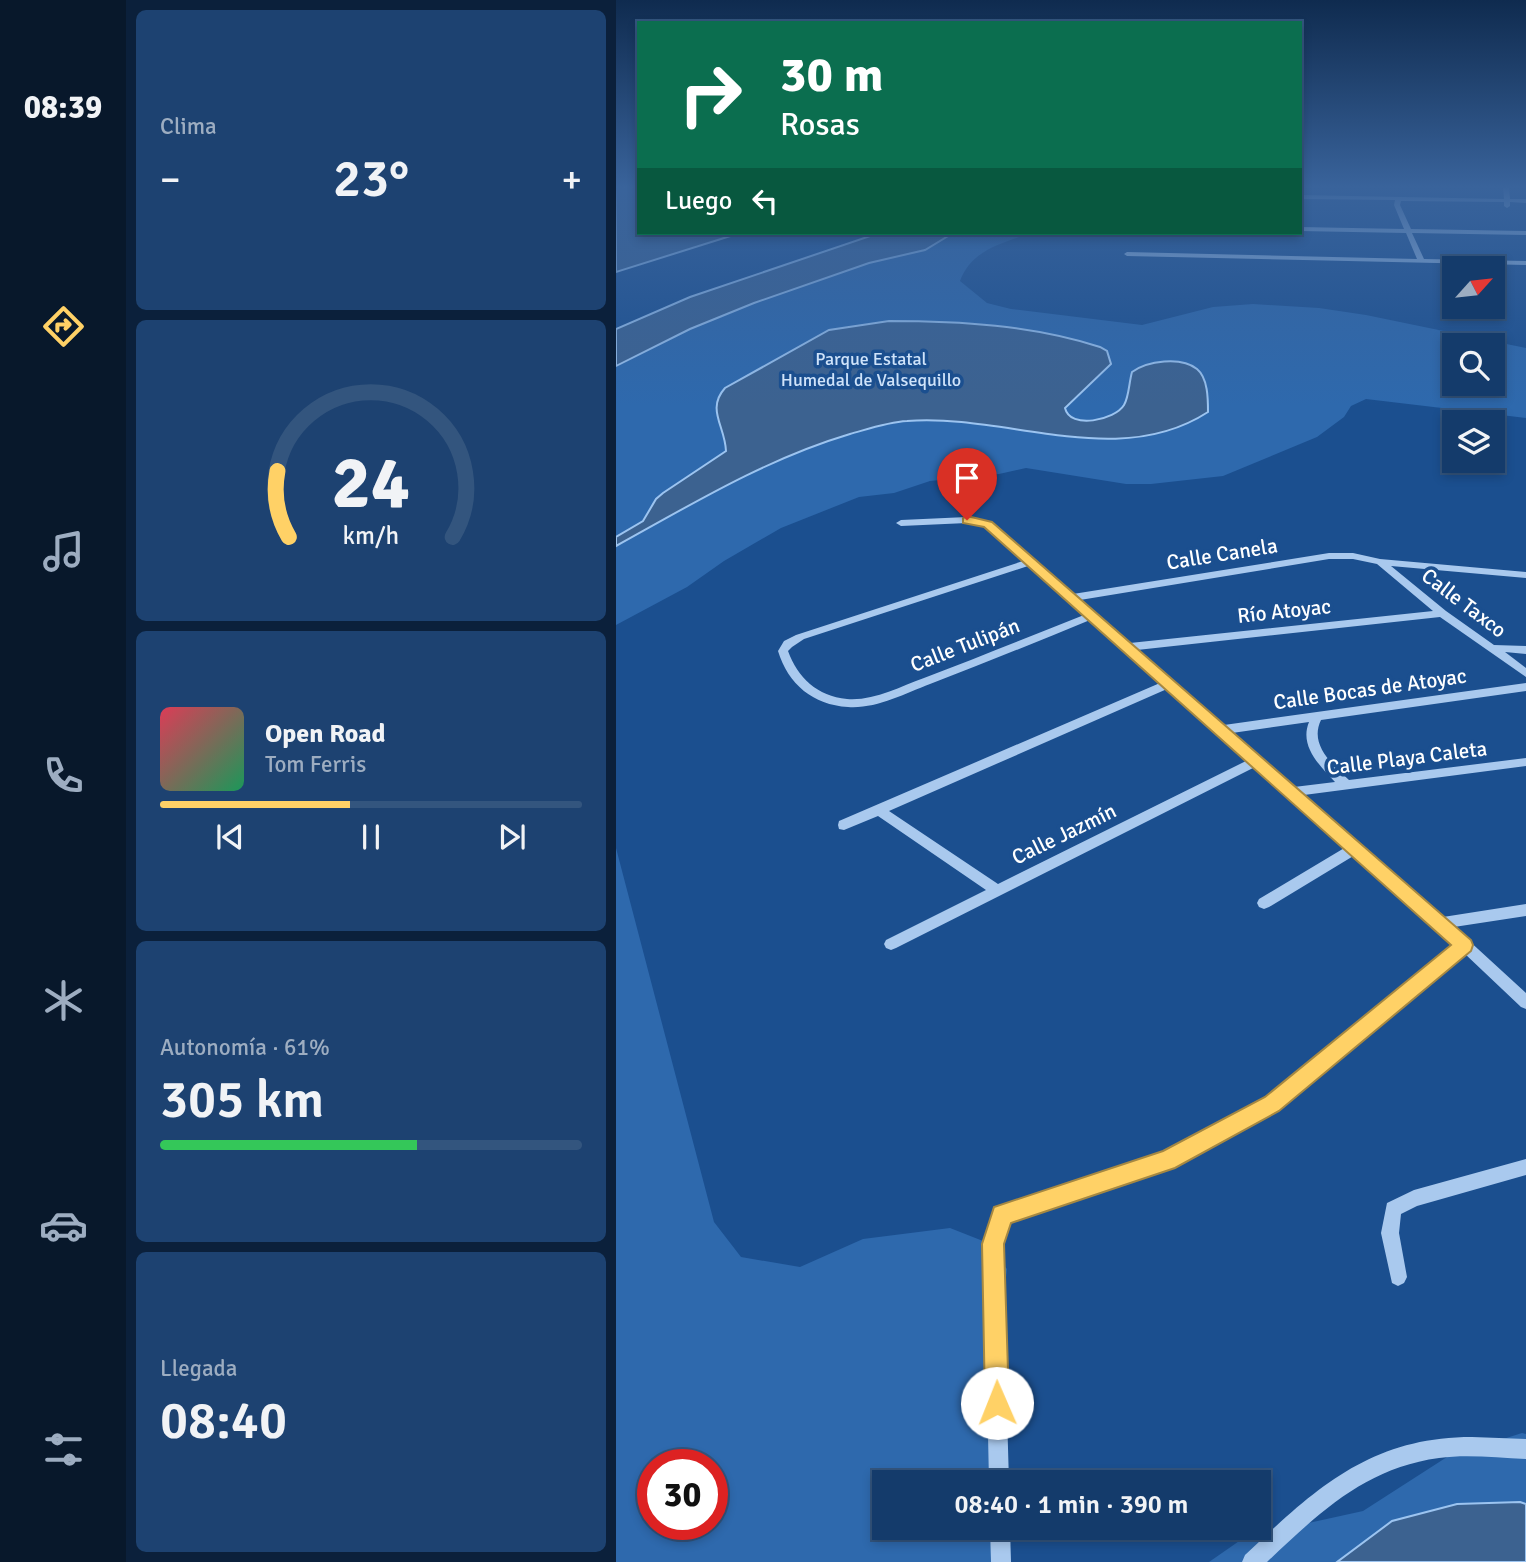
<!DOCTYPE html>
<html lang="es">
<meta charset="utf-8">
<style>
:root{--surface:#143b6b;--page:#1d4271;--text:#f1f3f6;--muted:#9dadc1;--line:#33557e;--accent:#ffd166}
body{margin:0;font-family:Signika,sans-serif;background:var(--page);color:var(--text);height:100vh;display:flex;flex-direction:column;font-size:26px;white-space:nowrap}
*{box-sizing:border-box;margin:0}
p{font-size:23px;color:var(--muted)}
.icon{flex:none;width:38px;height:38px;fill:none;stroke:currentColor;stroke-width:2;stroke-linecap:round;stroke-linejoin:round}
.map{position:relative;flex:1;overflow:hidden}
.drawer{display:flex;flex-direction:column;gap:10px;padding:10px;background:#0b203b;width:490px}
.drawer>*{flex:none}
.banner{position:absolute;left:21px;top:21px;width:665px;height:214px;border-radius:0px;box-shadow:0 4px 10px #0003,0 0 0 2px var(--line);background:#0b6e4f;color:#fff;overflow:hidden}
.needle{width:46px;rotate:63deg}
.fabs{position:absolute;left:826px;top:256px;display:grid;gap:14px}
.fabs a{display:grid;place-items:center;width:63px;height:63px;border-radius:0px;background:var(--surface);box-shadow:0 4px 10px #0003,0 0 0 2px var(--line);font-size:35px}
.speed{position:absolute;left:21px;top:1449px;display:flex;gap:14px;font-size:35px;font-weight:700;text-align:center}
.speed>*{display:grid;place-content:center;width:91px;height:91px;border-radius:50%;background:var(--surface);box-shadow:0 4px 10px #0003,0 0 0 2px var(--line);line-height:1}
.speed .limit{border:10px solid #d22;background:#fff;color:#111}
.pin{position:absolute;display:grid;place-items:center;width:60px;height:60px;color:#fff;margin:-72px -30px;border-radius:50% 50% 50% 0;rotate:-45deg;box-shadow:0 0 7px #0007}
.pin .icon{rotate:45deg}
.me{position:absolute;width:77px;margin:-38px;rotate:359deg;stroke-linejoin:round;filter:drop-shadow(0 0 5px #0008)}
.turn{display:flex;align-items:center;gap:24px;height:147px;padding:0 28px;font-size:32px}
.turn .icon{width:91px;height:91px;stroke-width:2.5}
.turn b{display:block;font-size:49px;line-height:60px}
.then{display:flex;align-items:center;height:66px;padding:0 28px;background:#0003;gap:14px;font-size:26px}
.big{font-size:52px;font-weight:600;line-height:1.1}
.drawer .tile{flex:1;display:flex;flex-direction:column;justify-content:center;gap:10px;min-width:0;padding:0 24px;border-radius:10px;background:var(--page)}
.drawer .dial{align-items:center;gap:0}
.dial svg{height:182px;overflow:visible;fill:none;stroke:var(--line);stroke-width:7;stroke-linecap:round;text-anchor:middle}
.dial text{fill:var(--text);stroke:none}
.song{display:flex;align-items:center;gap:21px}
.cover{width:84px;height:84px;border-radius:10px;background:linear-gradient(135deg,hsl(350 70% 55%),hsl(150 70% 35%))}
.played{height:7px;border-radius:4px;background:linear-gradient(90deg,var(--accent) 45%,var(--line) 45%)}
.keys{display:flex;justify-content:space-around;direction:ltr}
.heat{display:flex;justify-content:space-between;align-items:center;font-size:38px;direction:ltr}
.charge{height:10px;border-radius:5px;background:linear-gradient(90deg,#34c759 61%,var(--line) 0)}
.trip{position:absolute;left:256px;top:1470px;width:399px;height:70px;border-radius:0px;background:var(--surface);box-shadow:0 4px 10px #0003,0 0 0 2px var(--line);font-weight:600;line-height:70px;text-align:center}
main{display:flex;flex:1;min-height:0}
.tabs{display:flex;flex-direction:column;width:126px;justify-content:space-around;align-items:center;background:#08182b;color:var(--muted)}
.tabs .icon{width:49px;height:49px}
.tabs .selected{color:var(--accent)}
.tabs b{font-size:32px;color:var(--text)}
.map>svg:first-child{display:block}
.green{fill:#2e69ad;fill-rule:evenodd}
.water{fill:#3c6290;stroke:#9cc4f0;stroke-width:2}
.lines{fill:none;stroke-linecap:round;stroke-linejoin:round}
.minor{fill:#a9c9ee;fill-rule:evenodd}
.route{fill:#ffd166;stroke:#a68842;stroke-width:2}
.labels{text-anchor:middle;stroke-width:7;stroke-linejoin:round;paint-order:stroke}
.far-park-label{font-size:18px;fill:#cfe3fa;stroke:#1b4f8f}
.street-label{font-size:21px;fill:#fff;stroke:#1b4f8f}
</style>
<main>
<nav class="tabs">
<b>08:39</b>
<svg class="icon selected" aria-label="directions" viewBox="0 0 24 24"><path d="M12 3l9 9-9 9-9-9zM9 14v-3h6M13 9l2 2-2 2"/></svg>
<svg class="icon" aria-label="music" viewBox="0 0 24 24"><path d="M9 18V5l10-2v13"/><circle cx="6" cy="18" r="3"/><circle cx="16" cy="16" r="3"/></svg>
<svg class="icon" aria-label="phone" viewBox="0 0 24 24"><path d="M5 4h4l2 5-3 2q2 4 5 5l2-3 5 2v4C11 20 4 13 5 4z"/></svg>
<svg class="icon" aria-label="climate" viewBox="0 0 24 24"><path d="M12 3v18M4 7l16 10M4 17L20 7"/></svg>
<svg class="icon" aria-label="car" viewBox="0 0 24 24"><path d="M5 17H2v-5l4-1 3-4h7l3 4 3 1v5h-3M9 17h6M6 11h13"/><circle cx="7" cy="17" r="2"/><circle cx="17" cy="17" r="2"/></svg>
<svg class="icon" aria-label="filters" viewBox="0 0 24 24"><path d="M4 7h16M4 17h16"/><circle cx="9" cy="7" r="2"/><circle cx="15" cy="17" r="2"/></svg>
</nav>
<section class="drawer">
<div class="tile"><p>Clima</p>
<div class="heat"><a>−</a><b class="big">23°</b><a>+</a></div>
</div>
<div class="tile dial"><svg viewBox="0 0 100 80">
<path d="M14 69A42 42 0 1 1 86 69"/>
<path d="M14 69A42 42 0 0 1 9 40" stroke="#ffd166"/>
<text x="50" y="56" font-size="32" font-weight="700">24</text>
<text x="50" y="72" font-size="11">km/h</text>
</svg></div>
<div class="tile">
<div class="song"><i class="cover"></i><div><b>Open Road</b><p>Tom Ferris</p></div></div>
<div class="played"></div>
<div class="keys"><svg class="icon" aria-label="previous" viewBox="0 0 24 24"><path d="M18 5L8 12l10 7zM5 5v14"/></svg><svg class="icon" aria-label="pause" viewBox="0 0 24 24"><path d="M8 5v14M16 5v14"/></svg><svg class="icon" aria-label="next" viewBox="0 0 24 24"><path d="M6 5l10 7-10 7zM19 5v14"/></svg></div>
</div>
<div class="tile"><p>Autonomía · 61%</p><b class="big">305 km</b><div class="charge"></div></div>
<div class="tile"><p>Llegada</p><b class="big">08:40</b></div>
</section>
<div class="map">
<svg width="910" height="1562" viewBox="0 0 910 1562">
<rect width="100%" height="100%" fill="#1b4f8f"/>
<!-- green -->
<g class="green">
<path d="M266 233H415C387 243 356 249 344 281L371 303 395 309 526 325 597 307 637 304 703 308 750 315 910 348V418L750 399 735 406 728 417 701 437 607 476 535 484H510L410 468 383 474 314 481 278 493 243 497 165 528 108 561 71 587 0 625V338L114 295 244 239ZM838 345H877V383H838Z"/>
<path d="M0 848 98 1222 125 1257 184 1267 247 1239 334 1228 367 1241 391 1269 380 1364 379 1482H268V1528H378L382 1562H0ZM37 1465H96V1524H37Z"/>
<path d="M906 1433 910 1434V1562H593L629 1537 747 1511 831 1457Z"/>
</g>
<!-- water -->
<g class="water">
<path d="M0 187H23V233H124L0 272Z"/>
<path d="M263 233H337L309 250 253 263 138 303 74 329 0 366V329L74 297Z"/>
<path d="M273 321C343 321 416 325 484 347L491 351 495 364 449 408C454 430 499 420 508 405 513 397 513 382 516 372 531 361 565 356 581 369 592 378 592 399 592 412 501 471 390 413 291 421 272 422 252 429 234 434 150 459 76 504 0 546V537L27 521 40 499 47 493 110 451C109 426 90 409 109 388L213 330Z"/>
<path d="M904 1502 910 1504V1562H721L776 1521 841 1504Z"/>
</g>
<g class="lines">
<!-- minor -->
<g class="minor">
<path d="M887 187H893L894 199H910V203L894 202V206L891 208 888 206V202L785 201 784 205 795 229 910 231V235L796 233 808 259 910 261V265L511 256 508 254 511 252 801 259 790 233 684 231V227L788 229 778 205 779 200 684 199V195L888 199Z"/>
<path d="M351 517 375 523 457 594 713 553H737L764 559 910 572V578L775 566 830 611 878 645 910 646V654L889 652 910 668V677L824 617 521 650 608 725 910 683V691L705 720C693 745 716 764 733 780L910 758V766L688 795 827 917 910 904V916L838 927 910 993V1009L905 1007 848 953 662 1109 557 1166 393 1221 386 1244 393 1482H373L368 1244 380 1209 548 1153 650 1099 839 944 739 855 653 907 648 909 643 907 641 903 643 899 730 847 639 767 280 948 275 950 270 948 268 944 270 940 370 890 262 816 228 830 223 829 222 825 223 821 544 683 474 620C421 642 368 663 314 684 288 694 260 709 232 707 197 705 172 684 162 651L168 641 180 635 407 561 369 527 351 523 285 526 280 523 285 520ZM713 559H737L761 564 817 611 514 643 464 600ZM412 566 468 615C415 636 361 658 308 678 283 687 258 701 231 699 201 696 182 678 172 651L176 647 188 639ZM551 689 632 760 382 884 273 811ZM693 722C683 746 704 766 719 782L678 787 616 733Z"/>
<path d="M910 1159V1175L801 1206 785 1214 783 1233 791 1277 788 1283 782 1286 776 1283 765 1233 771 1203 798 1190Z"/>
<path d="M856 1437 910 1439V1459C881 1458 852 1454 823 1458 749 1468 703 1513 651 1562H626L629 1555C699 1489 754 1437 856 1437Z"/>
<path d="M374 1528H394L395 1562H375Z"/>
</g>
</g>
<!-- sky -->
<linearGradient id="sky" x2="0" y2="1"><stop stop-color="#0f2b4f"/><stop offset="0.46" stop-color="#39639b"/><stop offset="1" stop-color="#39639b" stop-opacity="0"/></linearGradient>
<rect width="910" height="406" fill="url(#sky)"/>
<!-- route -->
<path class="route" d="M351 516 376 522 855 940 857 945 855 951 663 1111 559 1168 395 1223 388 1244 393 1403 390 1412 381 1415 372 1412 369 1403 366 1244 378 1207 547 1151 649 1097 835 945 368 527 347 523V518Z"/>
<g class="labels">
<!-- far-park labels -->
<g class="far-park-label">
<text x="255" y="365">Parque Estatal<tspan x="255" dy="21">Humedal de Valsequillo</tspan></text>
</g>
<!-- street labels -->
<g class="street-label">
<text transform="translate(606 554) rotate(-9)" y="7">Calle Canela</text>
<text transform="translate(848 603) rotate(37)" y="7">Calle Taxco</text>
<text transform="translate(668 611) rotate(-6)" y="7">Río Atoyac</text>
<text transform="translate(349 645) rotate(-21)" y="7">Calle Tulipán</text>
<text transform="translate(754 689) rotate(-8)" y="7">Calle Bocas de Atoyac</text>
<text transform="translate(791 758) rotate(-7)" y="7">Calle Playa Caleta</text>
<text transform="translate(448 834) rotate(-26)" y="7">Calle Jazmín</text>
</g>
</g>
</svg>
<div class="fabs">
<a><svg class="needle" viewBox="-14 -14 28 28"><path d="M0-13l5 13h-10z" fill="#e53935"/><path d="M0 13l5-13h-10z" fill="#9dadc1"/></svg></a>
<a><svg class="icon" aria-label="search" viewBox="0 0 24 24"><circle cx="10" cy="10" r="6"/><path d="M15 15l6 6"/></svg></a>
<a><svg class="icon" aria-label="layers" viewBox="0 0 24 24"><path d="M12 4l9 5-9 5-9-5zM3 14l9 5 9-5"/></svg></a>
</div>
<div class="speed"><div class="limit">30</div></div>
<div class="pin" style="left:351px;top:520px;background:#d93025"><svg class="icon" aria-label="arrive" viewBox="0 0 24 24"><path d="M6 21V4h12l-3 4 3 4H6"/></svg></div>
<svg class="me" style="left:381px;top:1403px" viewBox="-20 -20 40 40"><circle r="19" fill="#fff"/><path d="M0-13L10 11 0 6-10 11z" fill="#ffd166"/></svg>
<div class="trip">08:40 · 1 min · 390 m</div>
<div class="banner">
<div class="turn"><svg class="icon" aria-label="right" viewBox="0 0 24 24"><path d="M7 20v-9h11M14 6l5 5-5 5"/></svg><div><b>30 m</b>Rosas</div></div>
<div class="then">Luego<svg class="icon" aria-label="left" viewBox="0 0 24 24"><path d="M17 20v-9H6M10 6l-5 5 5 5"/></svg></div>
</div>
</div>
</main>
